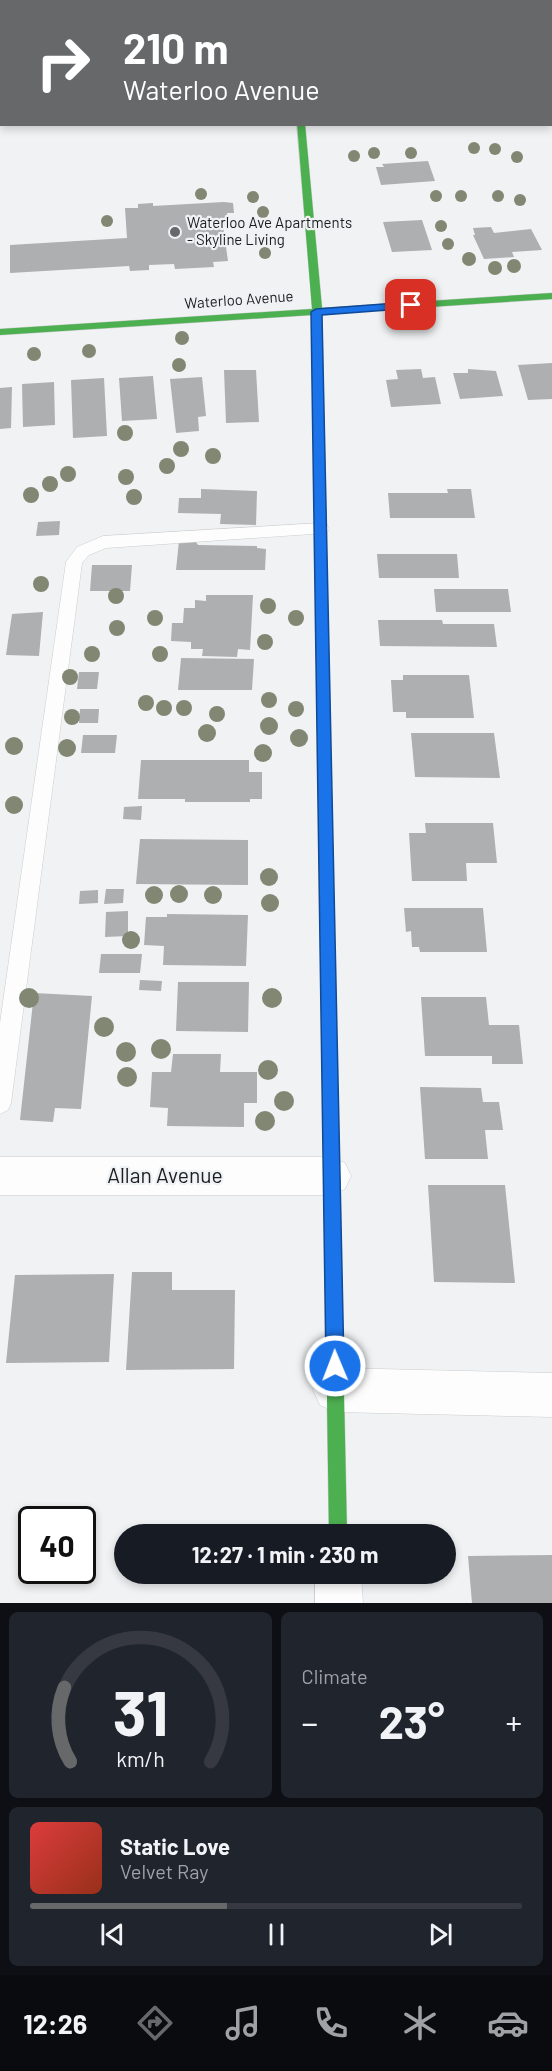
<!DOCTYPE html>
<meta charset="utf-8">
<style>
:root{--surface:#171b24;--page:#20242c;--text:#f1f3f6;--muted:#9ea1a6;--line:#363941;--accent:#666869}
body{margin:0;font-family:Barlow,sans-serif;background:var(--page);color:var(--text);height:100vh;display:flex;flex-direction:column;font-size:22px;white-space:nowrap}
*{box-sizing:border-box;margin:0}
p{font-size:20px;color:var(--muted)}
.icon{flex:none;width:33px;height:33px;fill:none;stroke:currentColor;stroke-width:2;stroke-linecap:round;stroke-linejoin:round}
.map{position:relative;height:1603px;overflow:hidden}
.side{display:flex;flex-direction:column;gap:9px;padding:9px;background:#0d0f14;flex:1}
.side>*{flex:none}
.top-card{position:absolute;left:0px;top:0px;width:552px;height:126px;box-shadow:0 3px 9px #0003;background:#666869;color:#fff;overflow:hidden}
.speed{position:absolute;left:18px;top:1506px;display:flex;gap:12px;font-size:30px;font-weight:700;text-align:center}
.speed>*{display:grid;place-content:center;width:78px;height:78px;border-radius:50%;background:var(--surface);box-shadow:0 3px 9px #0003;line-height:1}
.speed .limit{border:3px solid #111;border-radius:9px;background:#fff;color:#111}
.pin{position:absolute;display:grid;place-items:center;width:51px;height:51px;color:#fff;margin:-26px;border-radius:12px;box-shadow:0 3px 9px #0006}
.me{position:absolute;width:66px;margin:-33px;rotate:359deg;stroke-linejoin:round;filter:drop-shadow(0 0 4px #0008)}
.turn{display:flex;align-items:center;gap:21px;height:126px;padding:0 24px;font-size:27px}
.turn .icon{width:78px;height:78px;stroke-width:2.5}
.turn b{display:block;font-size:42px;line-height:51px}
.big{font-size:45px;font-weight:700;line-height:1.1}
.side .card{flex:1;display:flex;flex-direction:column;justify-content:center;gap:9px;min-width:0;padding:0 21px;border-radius:9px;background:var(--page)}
.side .dial{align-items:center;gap:0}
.dial svg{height:156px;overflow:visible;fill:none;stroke:var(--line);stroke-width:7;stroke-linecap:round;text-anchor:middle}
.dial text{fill:var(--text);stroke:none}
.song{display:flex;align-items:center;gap:18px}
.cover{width:72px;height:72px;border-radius:9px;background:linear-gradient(135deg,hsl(0 70% 55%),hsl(10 70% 35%))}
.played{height:6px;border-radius:3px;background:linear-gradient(90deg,var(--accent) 40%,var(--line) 40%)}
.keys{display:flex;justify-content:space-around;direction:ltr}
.heat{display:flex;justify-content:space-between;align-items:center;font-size:33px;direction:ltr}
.side .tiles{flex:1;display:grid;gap:9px;grid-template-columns:1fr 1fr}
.card:last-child{grid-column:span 2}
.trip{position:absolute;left:114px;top:1524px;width:342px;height:60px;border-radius:30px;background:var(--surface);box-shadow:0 3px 9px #0003;font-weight:700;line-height:60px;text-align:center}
.menu{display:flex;height:96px;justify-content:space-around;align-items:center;background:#090b0e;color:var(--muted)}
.menu .icon{width:42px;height:42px}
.menu .current{color:var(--accent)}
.menu b{font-size:27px;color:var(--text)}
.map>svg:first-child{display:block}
.green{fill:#e0e9c9}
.building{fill:#adafb0}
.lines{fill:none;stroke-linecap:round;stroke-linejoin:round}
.lane-casing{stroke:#cccdce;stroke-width:1}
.street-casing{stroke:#cccdce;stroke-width:1}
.fast-casing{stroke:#cccdce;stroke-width:1}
.slow-casing{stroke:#cccdce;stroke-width:1}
.lane{fill:#fdfdfd;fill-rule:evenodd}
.street{fill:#fdfdfd;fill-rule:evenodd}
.fast{fill:#4caf50;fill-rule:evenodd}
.slow{fill:#ffc107;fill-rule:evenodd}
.tree{fill:#828774}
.route{fill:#1a73e8;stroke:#114b97;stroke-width:1.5}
.poi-dot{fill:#666869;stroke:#eff2f4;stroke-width:2}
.labels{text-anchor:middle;stroke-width:4.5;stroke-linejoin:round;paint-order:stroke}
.far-poi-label{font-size:15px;fill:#1c1d1e;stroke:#eff2f4;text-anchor:start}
.far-street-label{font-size:15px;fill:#1c1d1e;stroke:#eff2f4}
.near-street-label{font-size:21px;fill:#1c1d1e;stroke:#eff2f4}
</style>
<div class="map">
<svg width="552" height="1603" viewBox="0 0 552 1603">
<rect width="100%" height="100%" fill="#f0f2f3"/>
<!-- green -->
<path class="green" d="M0 0H552V8L550 2H2L0 37Z"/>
<!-- building -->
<g class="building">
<path d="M428 161 435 181 381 185 376 167H384L382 164Z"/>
<path d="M224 202 233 203 234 213H227L229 225 223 226 228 261 213 262 214 267 175 269 174 264 149 265V270L130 271 129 266 10 273V245L127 238 125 208H138V204L153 203V206Z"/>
<path d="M422 220 432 250 392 252 383 222Z"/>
<path d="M491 227 494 233 531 229 542 250 512 252 514 257 484 259 473 235H475L473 228Z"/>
<path d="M552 363V399L528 400 518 365Z"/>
<path d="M421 369 423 378 435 377 441 404 391 407 386 380 398 379 396 370Z"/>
<path d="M468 369 496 371 503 396 460 399 453 373H468Z"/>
<path d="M224 370H256L259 422 226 423Z"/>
<path d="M153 376 157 419 122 421 119 378Z"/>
<path d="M202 377 206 416 198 417 199 431 176 433 170 379Z"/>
<path d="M104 378 107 436 73 438 71 380Z"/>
<path d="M54 382 55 425 23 427 22 384Z"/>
<path d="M12 387 11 428 0 429V388Z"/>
<path d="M201 489 257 491 256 525 220 524 221 514 178 513 179 498H201Z"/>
<path d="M447 489H471L475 518H390L388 493H448Z"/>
<path d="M60 521 59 535 36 536 38 522Z"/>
<path d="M179 541 196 542 198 545 257 546V548L266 549 265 570H176Z"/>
<path d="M377 554H457L459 578H379Z"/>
<path d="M92 565H132L130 591H90Z"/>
<path d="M434 589H508L511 612H436Z"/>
<path d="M206 595H253L250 650 238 649 237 657 202 656 203 649H191V642L171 641 172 623H183L184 608H195V600L206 601Z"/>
<path d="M43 612 39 656 6 655 12 614Z"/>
<path d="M378 620H442L443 624H494L497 647 380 646Z"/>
<path d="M181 658 254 659 252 690H178Z"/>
<path d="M79 672H99L97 689H77Z"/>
<path d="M403 675H469L474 718H406V712H393L391 680H403Z"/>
<path d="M80 709H99L98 723H79Z"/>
<path d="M411 733H494L500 778 415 777Z"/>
<path d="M83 735H117L115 753H81Z"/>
<path d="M141 760H249V772H262V799H250V802H185V799H138Z"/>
<path d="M142 806 141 820 123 819 124 807Z"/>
<path d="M425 823H493L497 863H466L467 881H412L409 833H426Z"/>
<path d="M140 839 248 840V885L136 884Z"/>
<path d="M106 889H124L123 903 104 904Z"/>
<path d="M98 890V903L79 904 80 891Z"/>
<path d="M404 908H483L487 952H420L419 947H412L411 931 406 932Z"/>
<path d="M128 911V936L105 937 106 912Z"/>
<path d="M167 914 248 915 246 966 163 965 164 946 144 945 146 917H167Z"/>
<path d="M101 954H142L140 973H99Z"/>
<path d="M140 980 162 981 161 991 139 990Z"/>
<path d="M178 982H249L248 1032 176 1031Z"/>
<path d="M34 993 92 996 81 1109 55 1108 53 1122 20 1120Z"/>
<path d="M421 997H486L489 1025H519L523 1064H492V1056H425Z"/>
<path d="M173 1054H221L220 1072H257V1103H244V1127L167 1126 168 1108 150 1107 152 1072H171Z"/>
<path d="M420 1087 481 1088 483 1102H499L503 1130H485L488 1159H425Z"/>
<path d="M428 1185H505L515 1283 434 1282Z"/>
<path d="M132 1272H172V1290H235L234 1369 126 1370Z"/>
<path d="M114 1274 109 1362 6 1363 15 1275Z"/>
<path d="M552 1555V1603H472L468 1556Z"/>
</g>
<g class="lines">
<defs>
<g id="lane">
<path d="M448 0H460V2H449Z"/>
<path d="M321 523 327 525 329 529 327 533 106 548 89 555 82 563 11 1103 8 1110 0 1114V1023L66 562 77 547 103 536Z"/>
</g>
<g id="street">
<rect x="550" y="15" width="2" height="12"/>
<rect x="0" y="44" width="2" height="12"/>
<path d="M0 1157H331L345 1163 351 1176 345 1189 331 1195H0Z"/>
<path d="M335 1368 552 1373V1417L335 1412 320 1405 313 1390 320 1375Z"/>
<path d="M315 1574H361L363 1603H315Z"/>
</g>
<g id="fast">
<path d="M297 124H305L322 308 552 293V299L322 314 334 923 332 927 327 929 322 927 320 923 312 315 0 335V329L312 309Z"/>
<path d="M332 1193 338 1195 340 1201 347 1534H329L324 1201 326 1195Z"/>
</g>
<path id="slow" d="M327 917 332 919 334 923 340 1201 338 1207 332 1209 326 1207 324 1201 320 923 322 919Z"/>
</defs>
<!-- lane casing -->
<use href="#lane" class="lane-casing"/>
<!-- street casing -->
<use href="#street" class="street-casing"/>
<!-- fast casing -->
<use href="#fast" class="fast-casing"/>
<!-- slow casing -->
<use href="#slow" class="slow-casing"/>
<!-- lane -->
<use href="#lane" class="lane"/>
<!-- street -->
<use href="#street" class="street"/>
<!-- fast -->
<use href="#fast" class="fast"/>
<!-- slow -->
<use href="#slow" class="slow"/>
</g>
<!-- trees -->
<g class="tree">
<circle cx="474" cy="148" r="6"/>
<circle cx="495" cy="149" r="6"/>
<circle cx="374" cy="153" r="6"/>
<circle cx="411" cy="153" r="6"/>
<circle cx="354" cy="156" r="6"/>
<circle cx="517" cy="157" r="6"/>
<circle cx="201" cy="194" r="6"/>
<circle cx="436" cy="196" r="6"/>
<circle cx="461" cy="196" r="6"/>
<circle cx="498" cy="196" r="6"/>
<circle cx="253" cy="197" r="6"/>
<circle cx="520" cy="200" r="6"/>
<circle cx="263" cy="212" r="6"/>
<circle cx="107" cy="221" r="6"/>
<circle cx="441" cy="226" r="6"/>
<circle cx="448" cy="244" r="6"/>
<circle cx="265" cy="253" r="6"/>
<circle cx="469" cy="259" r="7"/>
<circle cx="514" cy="266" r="7"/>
<circle cx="495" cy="268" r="7"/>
<circle cx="182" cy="338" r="7"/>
<circle cx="89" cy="351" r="7"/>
<circle cx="34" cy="354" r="7"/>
<circle cx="179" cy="365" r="7"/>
<circle cx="125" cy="433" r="8"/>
<circle cx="181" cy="449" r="8"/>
<circle cx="213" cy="456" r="8"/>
<circle cx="167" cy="466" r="8"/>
<circle cx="68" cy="474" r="8"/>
<circle cx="126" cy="477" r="8"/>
<circle cx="50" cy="484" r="8"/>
<circle cx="31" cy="495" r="8"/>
<circle cx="134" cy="497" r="8"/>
<circle cx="41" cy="584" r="8"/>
<circle cx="116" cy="596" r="8"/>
<circle cx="268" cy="606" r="8"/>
<circle cx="155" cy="618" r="8"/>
<circle cx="296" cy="618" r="8"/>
<circle cx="117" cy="628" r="8"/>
<circle cx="265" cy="642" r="8"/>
<circle cx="92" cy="654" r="8"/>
<circle cx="160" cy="654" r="8"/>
<circle cx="70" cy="677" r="8"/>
<circle cx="269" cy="700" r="8"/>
<circle cx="146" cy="703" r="8"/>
<circle cx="164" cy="708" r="8"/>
<circle cx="184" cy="708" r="8"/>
<circle cx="296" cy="709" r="8"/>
<circle cx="217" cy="714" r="8"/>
<circle cx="72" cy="717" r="8"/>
<circle cx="269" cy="726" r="9"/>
<circle cx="207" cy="733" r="9"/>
<circle cx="299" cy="738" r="9"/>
<circle cx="14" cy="746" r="9"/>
<circle cx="67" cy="748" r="9"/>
<circle cx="263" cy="753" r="9"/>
<circle cx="14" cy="805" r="9"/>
<circle cx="269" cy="877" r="9"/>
<circle cx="179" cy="894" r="9"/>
<circle cx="154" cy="895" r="9"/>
<circle cx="213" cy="895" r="9"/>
<circle cx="270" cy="903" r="9"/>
<circle cx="131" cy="940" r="9"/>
<circle cx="29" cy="998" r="10"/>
<circle cx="272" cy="998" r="10"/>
<circle cx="104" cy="1027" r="10"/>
<circle cx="161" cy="1049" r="10"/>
<circle cx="126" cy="1052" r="10"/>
<circle cx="268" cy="1070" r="10"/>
<circle cx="127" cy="1077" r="10"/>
<circle cx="284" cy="1101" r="10"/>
<circle cx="265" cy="1121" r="10"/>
</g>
<!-- route -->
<path class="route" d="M411 302 414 303V308L322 315 344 1366 341 1373 335 1375 329 1373 326 1366 311 312 316 309Z"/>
<!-- markers -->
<circle class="poi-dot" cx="175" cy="232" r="6"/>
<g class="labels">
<!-- far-poi labels -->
<g class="far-poi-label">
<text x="187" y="228">Waterloo Ave Apartments<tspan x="187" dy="17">- Skyline Living</tspan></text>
</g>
<!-- far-street labels -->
<g class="far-street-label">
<text transform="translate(239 300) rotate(-4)" y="5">Waterloo Avenue</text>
</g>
<!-- near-street labels -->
<g class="near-street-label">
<text x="165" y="1183">Allan Avenue</text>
</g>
</g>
</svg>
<div class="speed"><div class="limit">40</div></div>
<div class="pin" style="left:411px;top:305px;background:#d93025"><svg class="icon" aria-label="arrive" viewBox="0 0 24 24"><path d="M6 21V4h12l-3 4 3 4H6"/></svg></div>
<svg class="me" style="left:335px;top:1366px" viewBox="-20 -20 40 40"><circle r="17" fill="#1a73e8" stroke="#fff" stroke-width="3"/><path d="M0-11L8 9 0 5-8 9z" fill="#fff"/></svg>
<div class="trip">12:27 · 1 min · 230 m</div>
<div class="top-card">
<div class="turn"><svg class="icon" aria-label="right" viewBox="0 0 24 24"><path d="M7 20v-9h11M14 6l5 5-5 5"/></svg><div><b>210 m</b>Waterloo Avenue</div></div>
</div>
</div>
<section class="side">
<div class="tiles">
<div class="card dial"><svg viewBox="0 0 100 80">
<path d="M14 69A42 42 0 1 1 86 69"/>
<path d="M14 69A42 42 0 0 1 11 31" stroke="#666869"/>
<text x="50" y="56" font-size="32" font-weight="700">31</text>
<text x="50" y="72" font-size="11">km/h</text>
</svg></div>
<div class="card"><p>Climate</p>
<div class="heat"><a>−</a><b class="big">23°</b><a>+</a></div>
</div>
<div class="card">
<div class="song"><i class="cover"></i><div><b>Static Love</b><p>Velvet Ray</p></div></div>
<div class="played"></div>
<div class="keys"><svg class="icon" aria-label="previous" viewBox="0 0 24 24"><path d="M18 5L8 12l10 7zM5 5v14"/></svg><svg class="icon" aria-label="pause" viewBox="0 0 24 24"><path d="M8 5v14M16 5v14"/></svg><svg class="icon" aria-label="next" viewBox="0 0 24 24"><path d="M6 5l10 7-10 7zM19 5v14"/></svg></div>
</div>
</div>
</section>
<nav class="menu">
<b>12:26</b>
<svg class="icon current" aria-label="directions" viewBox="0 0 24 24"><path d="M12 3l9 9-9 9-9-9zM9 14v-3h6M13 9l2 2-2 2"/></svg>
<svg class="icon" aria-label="music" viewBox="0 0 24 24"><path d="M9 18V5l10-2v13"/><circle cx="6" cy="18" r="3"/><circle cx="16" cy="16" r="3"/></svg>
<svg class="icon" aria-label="phone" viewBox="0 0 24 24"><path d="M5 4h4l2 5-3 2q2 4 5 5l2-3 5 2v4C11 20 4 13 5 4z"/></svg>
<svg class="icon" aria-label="climate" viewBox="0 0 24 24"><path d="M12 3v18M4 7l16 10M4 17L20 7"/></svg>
<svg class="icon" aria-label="car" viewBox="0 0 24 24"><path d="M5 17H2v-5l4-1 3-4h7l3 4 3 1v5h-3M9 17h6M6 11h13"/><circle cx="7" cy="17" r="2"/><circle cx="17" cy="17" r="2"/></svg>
</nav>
